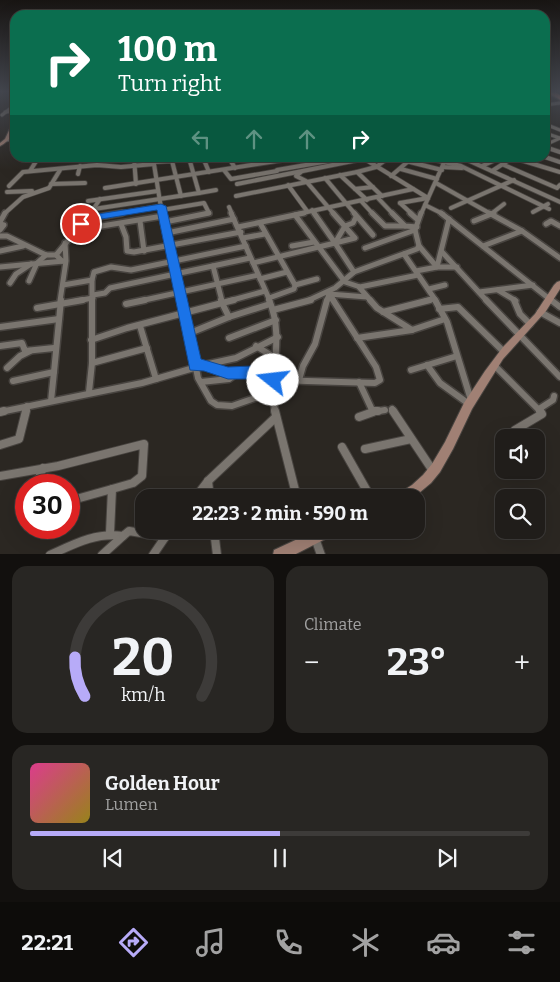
<!DOCTYPE html>
<meta charset="utf-8">
<style>
:root{--surface:#201d1a;--page:#282623;--text:#f1f3f6;--muted:#a2a2a2;--line:#3d3b39;--accent:#b7abf8}
body{margin:0;font-family:Bitter,serif;background:var(--page);color:var(--text);height:100vh;display:flex;flex-direction:column;font-size:19px;white-space:nowrap}
*{box-sizing:border-box;margin:0}
p{font-size:16px;color:var(--muted)}
.icon{flex:none;width:28px;height:28px;fill:none;stroke:currentColor;stroke-width:2;stroke-linecap:round;stroke-linejoin:round}
.map{position:relative;height:554px;overflow:hidden}
.side{display:flex;flex-direction:column;gap:12px;padding:12px;background:#12100e;flex:1}
.side>*{flex:none}
.guide{position:absolute;left:10px;top:10px;width:540px;height:152px;border-radius:15px;box-shadow:0 5px 20px #0002,0 0 0 1px var(--line);background:#0b6e4f;color:#fff;overflow:hidden}
.fabs{position:absolute;left:495px;top:429px;display:grid;gap:10px}
.fabs a{display:grid;place-items:center;width:50px;height:50px;border-radius:10px;background:var(--surface);box-shadow:0 5px 20px #0002,0 0 0 1px var(--line);font-size:25px}
.speed{position:absolute;left:15px;top:474px;display:flex;gap:10px;font-size:25px;font-weight:700;text-align:center}
.speed>*{display:grid;place-content:center;width:65px;height:65px;border-radius:50%;background:var(--surface);box-shadow:0 5px 20px #0002,0 0 0 1px var(--line);line-height:1}
.speed .limit{border:8px solid #d22;background:#fff;color:#111}
.pin{position:absolute;display:grid;place-items:center;width:42px;height:42px;color:#fff;margin:-21px;border:2px solid #fff;border-radius:50%;box-shadow:0 1px 5px #0007}
.me{position:absolute;width:55px;margin:-28px;rotate:286deg;stroke-linejoin:round;filter:drop-shadow(0 0 4px #0008)}
.turn{display:flex;align-items:center;gap:18px;height:105px;padding:0 25px;font-size:22px}
.turn .icon{width:65px;height:65px;stroke-width:2.5}
.turn b{display:block;font-size:35px;line-height:42px}
.lanes{display:flex;align-items:center;height:48px;padding:0 25px;background:#0003;justify-content:center;gap:25px;direction:ltr}
.lanes .off{opacity:.35}
.big{font-size:38px;font-weight:700;line-height:1.1}
.side .widget{flex:1;display:flex;flex-direction:column;justify-content:center;gap:8px;min-width:0;padding:0 18px;border-radius:15px;background:var(--page)}
.side .dial{align-items:center;gap:0}
.dial svg{height:130px;overflow:visible;fill:none;stroke:var(--line);stroke-width:7;stroke-linecap:round;text-anchor:middle}
.dial text{fill:var(--text);stroke:none}
.song{display:flex;align-items:center;gap:15px}
.cover{width:60px;height:60px;border-radius:8px;background:linear-gradient(135deg,hsl(330 70% 55%),hsl(50 70% 35%))}
.played{height:5px;border-radius:2px;background:linear-gradient(90deg,var(--accent) 50%,var(--line) 50%)}
.keys{display:flex;justify-content:space-around;direction:ltr}
.heat{display:flex;justify-content:space-between;align-items:center;font-size:28px;direction:ltr}
.side .tiles{flex:1;display:grid;gap:12px;grid-template-columns:1fr 1fr}
.widget:last-child{grid-column:span 2}
.trip{position:absolute;left:135px;top:489px;width:290px;height:50px;border-radius:15px;background:var(--surface);box-shadow:0 5px 20px #0002,0 0 0 1px var(--line);font-weight:700;line-height:50px;text-align:center}
.menu{display:flex;height:80px;justify-content:space-around;align-items:center;background:#0d0c0a;color:var(--muted)}
.menu .icon{width:35px;height:35px}
.menu .active{color:var(--accent)}
.menu b{font-size:22px;color:var(--text)}
.map>svg:first-child{display:block}
.lines{fill:none;stroke-linecap:round;stroke-linejoin:round}
.street-far4-casing{stroke:#484440;stroke-width:4.5}
.street-far3-casing{stroke:#484440;stroke-width:5.5}
.street-far2-casing{stroke:#484440;stroke-width:8}
.street-far1-casing{stroke:#484440;stroke-width:9}
.street-casing{stroke:#484440;stroke-width:10}
.secondary-casing{stroke:#484440;stroke-width:2}
.highway-casing{stroke:#484440;stroke-width:2}
.street-far4{stroke:#7a756f;stroke-width:3}
.street-far3{stroke:#7a756f;stroke-width:4}
.street-far2{stroke:#7a756f;stroke-width:5}
.street-far1{stroke:#7a756f;stroke-width:6}
.street{stroke:#7a756f;stroke-width:8}
.secondary{fill:#a08074;fill-rule:evenodd}
.highway{fill:#f8987f;fill-rule:evenodd}
.route{fill:#1a73e8;stroke:#114b97}
</style>
<div class="map">
<svg width="560" height="555" viewBox="0 0 560 555">
<rect width="100%" height="100%" fill="#2b2722"/>
<g class="lines">
<defs>
<g id="street-far4">
<path d="M545 105 560 103"/>
<path d="M5 112 15 111"/>
<path d="M2 115 15 105"/>
<path d="M545 124 560 130"/>
<path d="M545 133 560 138"/>
<path d="M7 140 15 139"/>
<path d="M545 145 560 138"/>
</g>
<g id="street-far3">
<path d="M545 147 560 152"/>
<path d="M545 157 560 162"/>
<path d="M91 158H121"/>
<path d="M134 158 136 184"/>
<path d="M153 158 162 214"/>
<path d="M229 158 235 168"/>
<path d="M363 158 428 198"/>
<path d="M394 158 442 170"/>
<path d="M427 158 461 166 549 209"/>
<path d="M463 158 560 202"/>
<path d="M514 158 560 172"/>
<path d="M204 160 209 172"/>
<path d="M153 162 172 161 181 196"/>
<path d="M504 165 557 188 560 185"/>
<path d="M482 166 493 161"/>
<path d="M443 167 462 168"/>
<path d="M401 169 437 179"/>
<path d="M224 170 231 179 277 171"/>
<path d="M277 170 346 158"/>
<path d="M30 171 38 158"/>
<path d="M492 171 512 158"/>
<path d="M301 172 296 176 306 181 334 214"/>
<path d="M357 172 382 196"/>
<path d="M78 174 80 166"/>
<path d="M340 175 367 200"/>
<path d="M391 176 412 158"/>
<path d="M325 178 355 214"/>
<path d="M436 183 491 214"/>
<path d="M51 184 85 183"/>
<path d="M237 184 368 158"/>
<path d="M288 185 307 211"/>
<path d="M9 186 23 172 97 165 121 167 154 164"/>
<path d="M105 188 296 158"/>
<path d="M355 189 373 187"/>
<path d="M7 192 32 191"/>
<path d="M199 193 216 190"/>
<path d="M236 196 357 172 376 167 388 158"/>
<path d="M377 197 393 214"/>
<path d="M88 201 158 191"/>
<path d="M361 201 373 214"/>
<path d="M400 203 428 198"/>
<path d="M400 203 412 214"/>
<path d="M425 205 443 214"/>
<path d="M229 207 232 214"/>
<path d="M451 208 514 180"/>
<path d="M94 209 199 193 189 158"/>
<path d="M162 210 204 203 209 213 204 214"/>
<path d="M312 210 315 214"/>
<path d="M533 212 548 204"/>
<path d="M4 214 23 197 49 188 60 170"/>
<path d="M90 214 100 199"/>
<path d="M115 214 161 206"/>
<path d="M298 214 413 189"/>
<path d="M421 214 446 158"/>
<path d="M491 214 504 204"/>
</g>
<g id="street-far2">
<path d="M161 213 182 301"/>
<path d="M231 213 270 301"/>
<path d="M314 213 335 243"/>
<path d="M333 213 355 238 335 243 354 272 417 249 419 246 415 230 421 213"/>
<path d="M354 213 373 235"/>
<path d="M372 213 385 226H405"/>
<path d="M392 213 405 226 417 227"/>
<path d="M410 213 418 220"/>
<path d="M441 213 552 301"/>
<path d="M489 213 522 231 560 258"/>
<path d="M295 215 345 282 360 287 418 275"/>
<path d="M86 219 122 213"/>
<path d="M140 221 144 251"/>
<path d="M474 221 494 213"/>
<path d="M0 222 5 213"/>
<path d="M165 222 209 213"/>
<path d="M260 223 295 285 294 289 269 298"/>
<path d="M0 224 4 225 0 230"/>
<path d="M121 224 126 237 127 251 134 252 241 232"/>
<path d="M546 224 551 221 560 226"/>
<path d="M238 227 304 213"/>
<path d="M77 230 163 216"/>
<path d="M167 233 234 219"/>
<path d="M0 236H7L46 255H56L62 261"/>
<path d="M243 238 265 234"/>
<path d="M292 246 314 242"/>
<path d="M419 246 437 267H457"/>
<path d="M483 246 522 231"/>
<path d="M365 248 415 230"/>
<path d="M0 251 23 246"/>
<path d="M442 252 487 301"/>
<path d="M404 254 436 301"/>
<path d="M56 255 91 213"/>
<path d="M253 263 335 243 345 226 353 223 356 217"/>
<path d="M213 266 222 301"/>
<path d="M0 267 64 261"/>
<path d="M416 271 437 267 449 219"/>
<path d="M260 279 287 272"/>
<path d="M92 280 94 272 111 267 131 270 246 246"/>
<path d="M29 281 37 263 46 255"/>
<path d="M10 283 16 274 31 264"/>
<path d="M63 285 92 280V301"/>
<path d="M295 285 317 279"/>
<path d="M359 287 371 301"/>
<path d="M429 289 445 285"/>
<path d="M498 290 516 301"/>
<path d="M479 292 533 285"/>
<path d="M329 293 334 301"/>
<path d="M329 294 367 297"/>
<path d="M93 295 105 293 110 288 250 258"/>
<path d="M60 301 66 261 65 243"/>
<path d="M76 301 93 298"/>
<path d="M140 301 258 275"/>
<path d="M229 301 265 291"/>
<path d="M307 301 335 288 354 272"/>
<path d="M327 301 329 293"/>
<path d="M425 301 433 299"/>
</g>
<g id="street-far1">
<path d="M182 300 198 378 211 401 217 405 232 406 272 392"/>
<path d="M221 300 222 303 234 300"/>
<path d="M269 300C285 336 269 374 275 412"/>
<path d="M370 300 377 308 412 330 445 319"/>
<path d="M435 300 447 322 471 400"/>
<path d="M486 300 560 377"/>
<path d="M514 300 520 314 530 324"/>
<path d="M551 300 560 307"/>
<path d="M126 304 145 300"/>
<path d="M37 308 83 300"/>
<path d="M439 309 458 307 503 351"/>
<path d="M273 310 311 300"/>
<path d="M383 312 430 300"/>
<path d="M540 312 560 323"/>
<path d="M229 317 270 304"/>
<path d="M140 326 156 379"/>
<path d="M0 327 59 319"/>
<path d="M229 338 276 320"/>
<path d="M357 338 412 330"/>
<path d="M91 340 127 328 222 303 229 317 190 333"/>
<path d="M0 346 22 343 25 351 54 348"/>
<path d="M256 346 277 359"/>
<path d="M92 363 147 348"/>
<path d="M204 365 236 358 278 337"/>
<path d="M427 365 440 383 469 404"/>
<path d="M494 365 541 412"/>
<path d="M7 368 20 356 30 351"/>
<path d="M411 370 457 356"/>
<path d="M299 380 303 366 315 344 327 300"/>
<path d="M13 381 54 372 61 300"/>
<path d="M201 382 229 379 237 373"/>
<path d="M359 382 373 412 385 410"/>
<path d="M89 392 92 363V300"/>
<path d="M51 401 54 372"/>
<path d="M392 409 394 412"/>
<path d="M539 409 553 400 554 396"/>
<path d="M0 412 142 383 204 365 219 372H251L273 380 375 383 380 380 376 367 333 300"/>
<path d="M25 412 27 406"/>
</g>
<g id="street">
<path d="M275 411 297 498"/>
<path d="M373 411H378"/>
<path d="M393 411 433 471"/>
<path d="M0 412 4 411"/>
<path d="M359 417 373 412"/>
<path d="M515 430 542 414 540 411"/>
<path d="M0 445 19 439 26 411"/>
<path d="M342 447 371 498"/>
<path d="M365 449 411 439"/>
<path d="M0 476 58 466 144 444 142 476 133 483 112 489 110 533"/>
<path d="M208 481 210 498"/>
<path d="M36 485 43 468"/>
<path d="M195 498 208 481 276 417"/>
<path d="M69 501 112 489"/>
<path d="M214 530 217 555"/>
<path d="M315 538 321 555"/>
<path d="M50 555C74 544 96 532 123 536L129 531 165 537"/>
<path d="M102 555 123 536"/>
<path d="M153 555 170 530"/>
</g>
<g id="secondary">
<path d="M545 92H550L560 97V100Z"/>
<path d="M15 121C15 132 10 141 0 146V143L5 139 13 122Z"/>
<path d="M560 281V289L546 311 503 359 485 388 472 409 453 449 440 472 431 483 413 498H396L398 494 412 485 423 475 432 464 445 442 464 403 485 371 503 347 535 314 554 285 557 282Z"/>
<path d="M317 530H337L335 534 294 555H273L274 550Z"/>
</g>
<path id="highway" d="M548 92H555L560 95V99Z"/>
</defs>
<!-- street-far4 casing -->
<use href="#street-far4" class="street-far4-casing"/>
<!-- street-far3 casing -->
<use href="#street-far3" class="street-far3-casing"/>
<!-- street-far2 casing -->
<use href="#street-far2" class="street-far2-casing"/>
<!-- street-far1 casing -->
<use href="#street-far1" class="street-far1-casing"/>
<!-- street casing -->
<use href="#street" class="street-casing"/>
<!-- secondary casing -->
<use href="#secondary" class="secondary-casing"/>
<!-- highway casing -->
<use href="#highway" class="highway-casing"/>
<!-- street-far4 -->
<use href="#street-far4" class="street-far4"/>
<!-- street-far3 -->
<use href="#street-far3" class="street-far3"/>
<!-- street-far2 -->
<use href="#street-far2" class="street-far2"/>
<!-- street-far1 -->
<use href="#street-far1" class="street-far1"/>
<!-- street -->
<use href="#street" class="street"/>
<!-- secondary -->
<use href="#secondary" class="secondary"/>
<!-- highway -->
<use href="#highway" class="highway"/>
</g>
<!-- sky -->
<linearGradient id="sky" x2="0" y2="1"><stop stop-color="#181513"/><stop offset="0.54" stop-color="#44474f"/><stop offset="1" stop-color="#44474f" stop-opacity="0"/></linearGradient>
<rect width="560" height="170" fill="url(#sky)"/>
<!-- route -->
<path class="route" d="M161 204 166 206 201 359 228 367 252 366 278 375 280 380 278 384 273 386 252 379H228L204 371 190 370 157 210 89 221 81 226 77 224 86 216Z"/>
</svg>
<div class="fabs">
<a><svg class="icon" aria-label="sound" viewBox="0 0 24 24"><path d="M4 9h4l5-4v14l-5-4H4zM17 9q2 3 0 6"/></svg></a>
<a><svg class="icon" aria-label="search" viewBox="0 0 24 24"><circle cx="10" cy="10" r="6"/><path d="M15 15l6 6"/></svg></a>
</div>
<div class="speed"><div class="limit">30</div></div>
<div class="pin" style="left:81px;top:224px;background:#d93025"><svg class="icon" aria-label="arrive" viewBox="0 0 24 24"><path d="M6 21V4h12l-3 4 3 4H6"/></svg></div>
<svg class="me" style="left:273px;top:380px" viewBox="-20 -20 40 40"><circle r="19" fill="#fff"/><path d="M0-13L10 11 0 6-10 11z" fill="#1a73e8"/></svg>
<div class="trip">22:23 · 2 min · 590 m</div>
<div class="guide">
<div class="turn"><svg class="icon" aria-label="right" viewBox="0 0 24 24"><path d="M7 20v-9h11M14 6l5 5-5 5"/></svg><div><b>100 m</b>Turn right</div></div>
<div class="lanes"><svg class="icon off" aria-label="left" viewBox="0 0 24 24"><path d="M17 20v-9H6M10 6l-5 5 5 5"/></svg><svg class="icon off" aria-label="ahead" viewBox="0 0 24 24"><path d="M12 20V5M6 11l6-6 6 6"/></svg><svg class="icon off" aria-label="ahead" viewBox="0 0 24 24"><path d="M12 20V5M6 11l6-6 6 6"/></svg><svg class="icon" aria-label="right" viewBox="0 0 24 24"><path d="M7 20v-9h11M14 6l5 5-5 5"/></svg></div>
</div>
</div>
<section class="side">
<div class="tiles">
<div class="widget dial"><svg viewBox="0 0 100 80">
<path d="M14 69A42 42 0 1 1 86 69"/>
<path d="M14 69A42 42 0 0 1 8 45" stroke="#b7abf8"/>
<text x="50" y="56" font-size="32" font-weight="700">20</text>
<text x="50" y="72" font-size="11">km/h</text>
</svg></div>
<div class="widget"><p>Climate</p>
<div class="heat"><a>−</a><b class="big">23°</b><a>+</a></div>
</div>
<div class="widget">
<div class="song"><i class="cover"></i><div><b>Golden Hour</b><p>Lumen</p></div></div>
<div class="played"></div>
<div class="keys"><svg class="icon" aria-label="previous" viewBox="0 0 24 24"><path d="M18 5L8 12l10 7zM5 5v14"/></svg><svg class="icon" aria-label="pause" viewBox="0 0 24 24"><path d="M8 5v14M16 5v14"/></svg><svg class="icon" aria-label="next" viewBox="0 0 24 24"><path d="M6 5l10 7-10 7zM19 5v14"/></svg></div>
</div>
</div>
</section>
<nav class="menu">
<b>22:21</b>
<svg class="icon active" aria-label="directions" viewBox="0 0 24 24"><path d="M12 3l9 9-9 9-9-9zM9 14v-3h6M13 9l2 2-2 2"/></svg>
<svg class="icon" aria-label="music" viewBox="0 0 24 24"><path d="M9 18V5l10-2v13"/><circle cx="6" cy="18" r="3"/><circle cx="16" cy="16" r="3"/></svg>
<svg class="icon" aria-label="phone" viewBox="0 0 24 24"><path d="M5 4h4l2 5-3 2q2 4 5 5l2-3 5 2v4C11 20 4 13 5 4z"/></svg>
<svg class="icon" aria-label="climate" viewBox="0 0 24 24"><path d="M12 3v18M4 7l16 10M4 17L20 7"/></svg>
<svg class="icon" aria-label="car" viewBox="0 0 24 24"><path d="M5 17H2v-5l4-1 3-4h7l3 4 3 1v5h-3M9 17h6M6 11h13"/><circle cx="7" cy="17" r="2"/><circle cx="17" cy="17" r="2"/></svg>
<svg class="icon" aria-label="filters" viewBox="0 0 24 24"><path d="M4 7h16M4 17h16"/><circle cx="9" cy="7" r="2"/><circle cx="15" cy="17" r="2"/></svg>
</nav>
